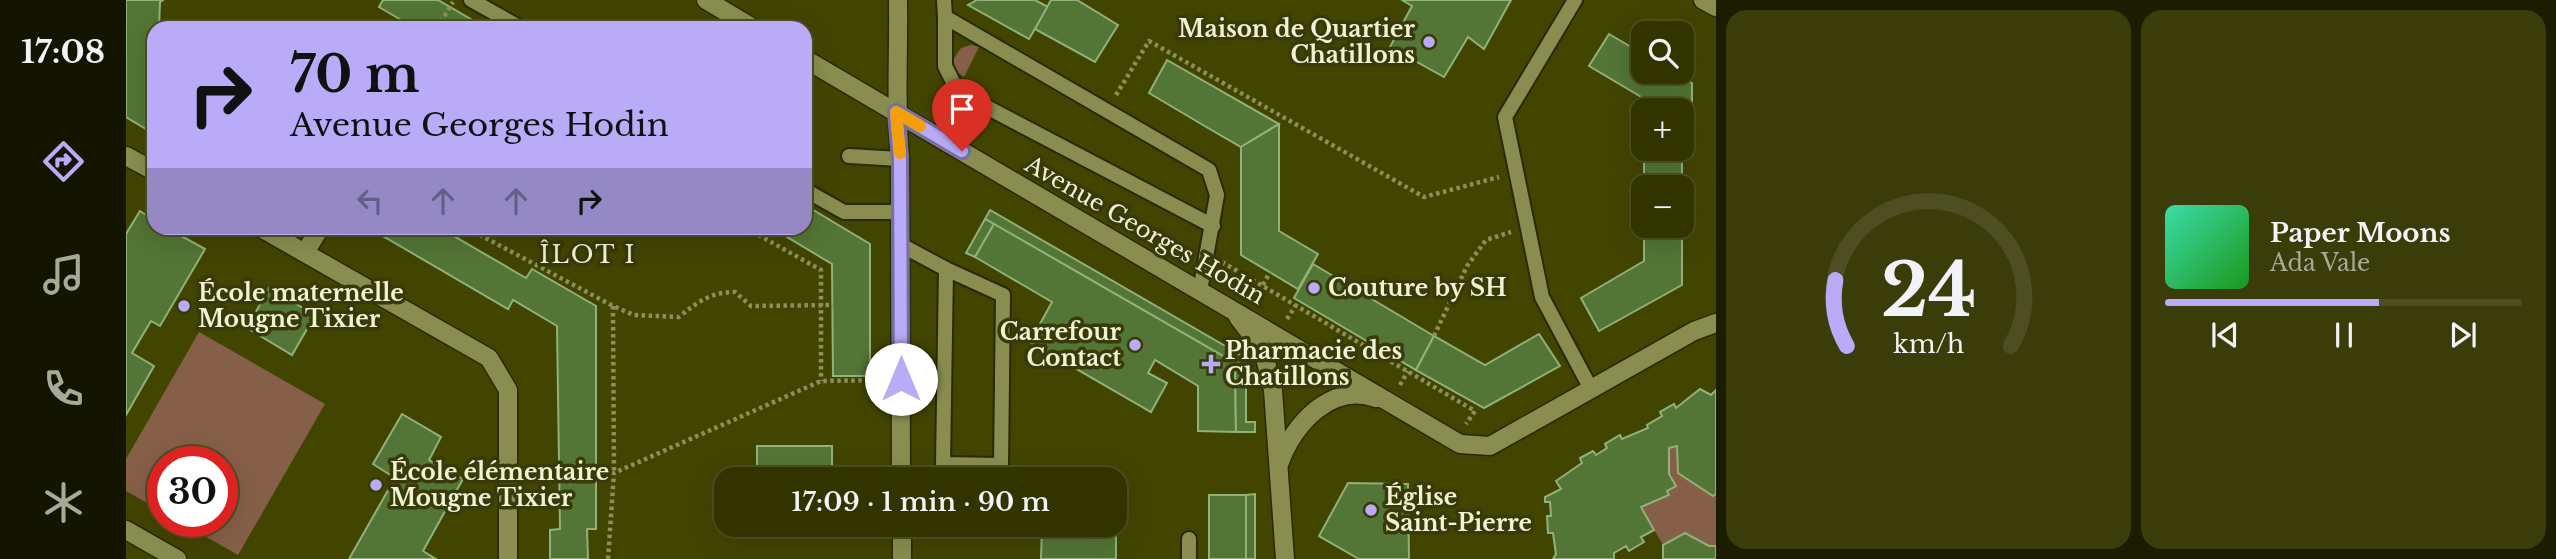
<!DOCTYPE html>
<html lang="fr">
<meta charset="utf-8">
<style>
:root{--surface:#323400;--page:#3a3c0a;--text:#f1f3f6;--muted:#a8aa99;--line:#4d4f22;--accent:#b9abf7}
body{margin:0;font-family:"Libre Baskerville",serif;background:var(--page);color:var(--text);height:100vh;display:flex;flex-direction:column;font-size:26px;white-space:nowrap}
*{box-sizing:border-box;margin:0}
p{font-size:23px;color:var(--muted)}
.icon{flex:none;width:38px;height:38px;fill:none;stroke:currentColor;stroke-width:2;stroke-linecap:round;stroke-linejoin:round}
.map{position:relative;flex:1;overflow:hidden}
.sheet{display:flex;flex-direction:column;gap:10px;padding:10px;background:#1c1d00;width:840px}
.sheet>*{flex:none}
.guide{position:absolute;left:21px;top:21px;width:665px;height:214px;border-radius:21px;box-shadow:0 7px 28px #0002,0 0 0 2px var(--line);background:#b9abf7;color:#111;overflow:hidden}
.controls{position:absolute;left:1505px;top:21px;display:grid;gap:14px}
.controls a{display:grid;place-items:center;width:63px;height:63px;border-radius:14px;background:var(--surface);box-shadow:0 7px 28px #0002,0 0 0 2px var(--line);font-size:35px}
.speed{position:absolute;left:21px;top:446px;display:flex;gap:14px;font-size:35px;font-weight:700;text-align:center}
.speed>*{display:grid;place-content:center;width:91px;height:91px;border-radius:50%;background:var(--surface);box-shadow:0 7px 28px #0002,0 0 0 2px var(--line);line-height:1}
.speed .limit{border:10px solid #d22;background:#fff;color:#111}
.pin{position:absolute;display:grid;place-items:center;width:60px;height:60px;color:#fff;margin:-72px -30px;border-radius:50% 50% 50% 0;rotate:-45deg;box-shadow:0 0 7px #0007}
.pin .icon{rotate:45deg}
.me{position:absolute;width:77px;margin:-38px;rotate:0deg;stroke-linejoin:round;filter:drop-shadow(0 0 5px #0008)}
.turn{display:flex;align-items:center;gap:24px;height:147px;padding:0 28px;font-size:32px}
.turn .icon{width:91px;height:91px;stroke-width:2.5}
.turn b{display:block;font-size:49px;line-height:60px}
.lanes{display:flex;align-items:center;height:66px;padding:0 28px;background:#0003;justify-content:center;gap:35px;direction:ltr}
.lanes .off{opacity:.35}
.sheet .widget{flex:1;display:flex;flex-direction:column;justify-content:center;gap:10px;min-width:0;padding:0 24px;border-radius:21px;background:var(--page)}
.sheet .dial{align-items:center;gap:0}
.dial svg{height:182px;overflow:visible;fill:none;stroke:var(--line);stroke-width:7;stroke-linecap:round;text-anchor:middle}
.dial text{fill:var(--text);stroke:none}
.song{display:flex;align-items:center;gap:21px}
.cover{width:84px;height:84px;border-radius:10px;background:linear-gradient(135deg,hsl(160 70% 55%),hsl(120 70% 35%))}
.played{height:7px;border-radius:4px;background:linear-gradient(90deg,var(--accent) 60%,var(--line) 60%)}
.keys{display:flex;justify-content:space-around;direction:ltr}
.sheet .tiles{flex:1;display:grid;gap:10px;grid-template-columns:repeat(2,1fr)}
.trip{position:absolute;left:588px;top:467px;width:413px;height:70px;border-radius:21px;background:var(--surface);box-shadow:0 7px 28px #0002,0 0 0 2px var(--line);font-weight:600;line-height:70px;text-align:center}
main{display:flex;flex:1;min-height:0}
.menu{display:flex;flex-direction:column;width:126px;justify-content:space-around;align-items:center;background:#141500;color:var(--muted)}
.menu .icon{width:49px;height:49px}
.menu .current{color:var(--accent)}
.menu b{font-size:32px;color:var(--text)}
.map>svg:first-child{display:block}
.green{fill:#865f48}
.building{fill:#537535;stroke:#91b17a;stroke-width:2}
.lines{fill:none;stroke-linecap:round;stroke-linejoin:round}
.lane-casing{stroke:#282a09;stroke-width:18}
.street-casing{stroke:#282a09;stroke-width:21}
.path{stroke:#8c8f5a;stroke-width:4.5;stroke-dasharray:3.5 3.5;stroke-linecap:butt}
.lane{stroke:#898e50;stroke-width:14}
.street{stroke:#898e50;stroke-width:18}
.route-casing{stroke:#786fa1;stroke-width:18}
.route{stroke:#b9abf7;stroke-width:12}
.slow{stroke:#f59e0b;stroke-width:12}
.poi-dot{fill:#b9abf7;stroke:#383a09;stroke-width:2.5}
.labels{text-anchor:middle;stroke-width:7;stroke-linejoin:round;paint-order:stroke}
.poi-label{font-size:23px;font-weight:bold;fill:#eff2d3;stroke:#383a09;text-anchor:start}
.street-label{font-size:23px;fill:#eff2d3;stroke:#383a09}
.neighbourhood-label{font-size:24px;letter-spacing:2px;fill:#eff2d3;stroke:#383a09}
</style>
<main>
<nav class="menu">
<b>17:08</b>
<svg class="icon current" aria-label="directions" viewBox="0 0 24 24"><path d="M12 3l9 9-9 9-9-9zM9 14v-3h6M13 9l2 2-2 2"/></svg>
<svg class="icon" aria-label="music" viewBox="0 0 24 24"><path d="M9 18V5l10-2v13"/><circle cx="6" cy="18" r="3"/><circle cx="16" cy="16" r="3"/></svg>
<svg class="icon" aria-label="phone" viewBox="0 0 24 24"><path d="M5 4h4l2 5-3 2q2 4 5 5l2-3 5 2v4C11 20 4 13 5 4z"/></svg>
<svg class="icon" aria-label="climate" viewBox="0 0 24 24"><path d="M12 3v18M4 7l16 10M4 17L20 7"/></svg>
</nav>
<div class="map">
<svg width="1590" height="559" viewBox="0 0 1590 559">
<rect width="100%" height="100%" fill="#424500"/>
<!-- green -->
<g class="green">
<path d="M845 45 853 47 838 77 828 70 827 60 835 48Z"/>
<path d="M73 332 199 404 112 555 54 522H96V462H37V512L0 491V459Z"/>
<path d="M1551 446 1552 473 1587 496 1590 494V546H1583L1559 533 1537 545 1515 507 1543 496 1541 491 1550 486 1543 474V448Z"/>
</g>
<!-- building -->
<g class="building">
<path d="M0 0H37L34 2 33 28H28V134L0 117Z"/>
<path d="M257 0H312L360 28H289L253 7Z"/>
<path d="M851 0H909L922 7 903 39 842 5Z"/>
<path d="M925 0H951L992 25 969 62 909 29Z"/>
<path d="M1276 0H1385L1358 49 1342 37 1318 77 1264 47 1286 6Z"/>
<path d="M1483 34 1517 54V72H1547L1566 83V152H1556V285L1473 331 1455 298 1518 261V226H1556V187H1518V152H1528V149H1556V110H1527V104L1463 66Z"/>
<path d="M1041 60 1153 124 1115 147 1082 128 1023 93Z"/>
<path d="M1153 124V231L1192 254 1172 289 1115 255V147Z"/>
<path d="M679 205 744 244V376H707L706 264 646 228H679Z"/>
<path d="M864 210 1120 358V369L859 219Z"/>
<path d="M14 211 28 220V228H41L79 249 34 326 25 321 6 353 28 366 0 415V234Z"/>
<path d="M859 219 868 224 849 257 840 253Z"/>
<path d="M868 224 1109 363 1110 432 1072 431V386L1029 360 1022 373 1041 383 1025 412 904 342 926 302 849 257Z"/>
<path d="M243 228H314L400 278 406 269 470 306V529H461L462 559H424V530L434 529 431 326 387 300 382 309Z"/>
<path d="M1187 264 1308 336 1290 370 1168 298Z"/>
<path d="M143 288 189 315 166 355 121 328Z"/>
<path d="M1413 334 1434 366 1358 408 1290 370 1308 336 1359 365Z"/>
<path d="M1109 363 1120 369V422H1129V432H1110Z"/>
<path d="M1574 389 1585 395 1590 390V494L1587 496 1552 473 1551 446 1543 448V474L1550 486 1541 491 1543 495 1515 507 1528 530 1515 537 1518 542 1503 551 1500 546 1488 553V559H1427L1430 554 1427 533H1422L1421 516H1425L1424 502H1419V497L1435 489 1430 481 1456 463 1454 458 1467 451 1470 455 1481 448 1479 444 1494 435 1496 439 1522 428 1521 425 1536 416 1534 412 1548 404 1550 408Z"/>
<path d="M276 414 315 437 303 460 337 479 297 551 310 559H223L269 478 247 464Z"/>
<rect x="631" y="446" width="75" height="34"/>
<path d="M1222 483 1282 484 1283 559H1233L1193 536Z"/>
<path d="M1129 494V559H1120V495Z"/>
<rect x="1083" y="495" width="37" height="64"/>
<path d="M990 518V559H915L916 525H989Z"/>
<path d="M1559 533 1583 546H1590V559H1537V545Z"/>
</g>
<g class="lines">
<defs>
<g id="lane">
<path d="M345 0 395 28"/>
<path d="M818 0 819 17 1083 170 1091 195 1074 291"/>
<path d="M1449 0 1379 117 1416 297 1465 389"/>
<path d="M819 17V66L832 92 1087 226"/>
<path d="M723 156 774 159"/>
<path d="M679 190 718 212H774"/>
<path d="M775 245 820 269 817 464 875 465 877 295 820 269"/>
<path d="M1063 559V539"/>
</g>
<g id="street">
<path d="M580 0 627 28"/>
<path d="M772 0C773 53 769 106 774 159L775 480"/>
<path d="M1577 0 1590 7"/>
<path d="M679 59 1334 444 1364 446 1568 331 1590 323"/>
<path d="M0 156 28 171"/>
<path d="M135 228 363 358 382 390V559"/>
<path d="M180 251 194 228"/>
<path d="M1112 317 1137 350 1147 390 1159 559"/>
<path d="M1154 462C1167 425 1205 382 1250 398"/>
<path d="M776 525V559"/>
<path d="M0 530 51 559"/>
</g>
</defs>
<!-- lane casing -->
<use href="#lane" class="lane-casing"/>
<!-- street casing -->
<use href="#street" class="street-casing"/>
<!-- path -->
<g class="path">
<path d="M311 28 327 2"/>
<path d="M990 95 1023 41 1298 197 1373 177"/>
<path d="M341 228 487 306 508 315 553 317C571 302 585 292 609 292L625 306 707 305"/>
<path d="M620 228 695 270V381"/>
<path d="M1096 262 1349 411 1340 424"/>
<path d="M1137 285 1144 272"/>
<path d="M487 306 488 473"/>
<path d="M1161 319 1170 305"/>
<path d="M1308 336 1341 266 1360 240 1385 232"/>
<path d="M1274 385 1282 371"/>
<path d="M482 559 488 473 695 381 756 380"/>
</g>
<!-- lane -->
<use href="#lane" class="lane"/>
<!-- street -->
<use href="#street" class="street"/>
</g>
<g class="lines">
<defs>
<path id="route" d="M775 379 774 159 770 112 836 151"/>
</defs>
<!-- route casing -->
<use href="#route" class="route-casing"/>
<!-- route -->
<use href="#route" class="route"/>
<!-- slow -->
<path class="slow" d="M774 153 770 112 794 126"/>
</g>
<!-- markers -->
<g class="poi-dot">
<circle cx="1303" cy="42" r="7"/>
<circle cx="1188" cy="288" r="7"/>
<circle cx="58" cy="306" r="7"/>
<circle cx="1009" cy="345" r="7"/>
<path d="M1081.5 353.5h7v7h7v7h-7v7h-7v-7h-7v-7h7z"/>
<circle cx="250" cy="485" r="7"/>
<circle cx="1245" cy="510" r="7"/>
</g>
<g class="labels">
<!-- poi labels -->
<g class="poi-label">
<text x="1289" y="37" text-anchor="end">Maison de Quartier<tspan x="1289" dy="26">Chatillons</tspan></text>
<text x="1202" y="296">Couture by SH</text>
<text x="72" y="301">École maternelle<tspan x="72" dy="26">Mougne Tixier</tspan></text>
<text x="995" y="340" text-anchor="end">Carrefour<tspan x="995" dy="26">Contact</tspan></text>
<text x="1099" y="359">Pharmacie des<tspan x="1099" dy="26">Chatillons</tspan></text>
<text x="264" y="480">École élémentaire<tspan x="264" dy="26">Mougne Tixier</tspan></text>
<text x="1259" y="505">Église<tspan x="1259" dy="26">Saint-Pierre</tspan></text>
</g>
<!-- street labels -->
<g class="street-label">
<text transform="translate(1019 230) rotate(30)" y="8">Avenue Georges Hodin</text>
</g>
<!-- neighbourhood labels -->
<g class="neighbourhood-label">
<text x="462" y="263">ÎLOT I</text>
</g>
</g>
</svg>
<div class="controls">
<a><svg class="icon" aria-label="search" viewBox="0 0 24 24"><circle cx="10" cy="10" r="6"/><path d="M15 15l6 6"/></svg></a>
<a>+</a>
<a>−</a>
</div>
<div class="speed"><div class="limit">30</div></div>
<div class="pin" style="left:836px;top:151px;background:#d93025"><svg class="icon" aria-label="arrive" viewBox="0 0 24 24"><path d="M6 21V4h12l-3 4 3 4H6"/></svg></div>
<svg class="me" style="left:775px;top:379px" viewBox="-20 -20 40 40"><circle r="19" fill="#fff"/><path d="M0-13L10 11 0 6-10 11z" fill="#b9abf7"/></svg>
<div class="trip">17:09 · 1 min · 90 m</div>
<div class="guide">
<div class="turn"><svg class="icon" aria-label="right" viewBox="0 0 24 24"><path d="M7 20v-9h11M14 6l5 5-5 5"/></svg><div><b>70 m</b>Avenue Georges Hodin</div></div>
<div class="lanes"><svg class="icon off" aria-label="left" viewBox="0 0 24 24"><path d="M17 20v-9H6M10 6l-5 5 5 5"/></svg><svg class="icon off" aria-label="ahead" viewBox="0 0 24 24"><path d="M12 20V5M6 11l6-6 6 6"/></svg><svg class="icon off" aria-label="ahead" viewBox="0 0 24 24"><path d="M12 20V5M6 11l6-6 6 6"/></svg><svg class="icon" aria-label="right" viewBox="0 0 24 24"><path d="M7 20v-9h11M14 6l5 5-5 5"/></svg></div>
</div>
</div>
<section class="sheet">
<div class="tiles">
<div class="widget dial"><svg viewBox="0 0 100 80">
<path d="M14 69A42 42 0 1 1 86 69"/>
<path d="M14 69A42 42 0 0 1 9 40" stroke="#b9abf7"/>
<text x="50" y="56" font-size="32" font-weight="700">24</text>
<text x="50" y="72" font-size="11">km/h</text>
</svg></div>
<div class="widget">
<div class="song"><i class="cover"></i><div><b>Paper Moons</b><p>Ada Vale</p></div></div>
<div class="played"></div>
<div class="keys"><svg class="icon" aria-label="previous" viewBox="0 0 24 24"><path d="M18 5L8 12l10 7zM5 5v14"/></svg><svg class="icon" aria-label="pause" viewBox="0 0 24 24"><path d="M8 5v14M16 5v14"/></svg><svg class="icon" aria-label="next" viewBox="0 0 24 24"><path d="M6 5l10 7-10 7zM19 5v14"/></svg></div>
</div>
</div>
</section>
</main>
